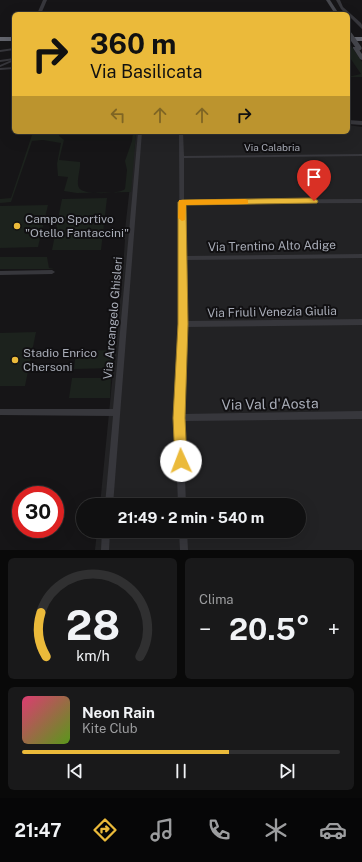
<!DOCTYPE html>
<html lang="it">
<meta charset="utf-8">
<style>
:root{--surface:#101011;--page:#19191a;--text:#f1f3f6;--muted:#9c9d9f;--line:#303031;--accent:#ebba3a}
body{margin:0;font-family:"Public Sans",sans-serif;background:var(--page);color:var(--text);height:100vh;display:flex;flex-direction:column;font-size:15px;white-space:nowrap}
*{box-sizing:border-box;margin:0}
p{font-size:13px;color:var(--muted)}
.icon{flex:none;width:22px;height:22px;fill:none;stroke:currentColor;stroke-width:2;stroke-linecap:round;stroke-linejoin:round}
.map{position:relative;height:550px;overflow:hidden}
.side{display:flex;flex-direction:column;gap:8px;padding:8px;background:#090909;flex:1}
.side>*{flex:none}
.guide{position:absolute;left:12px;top:12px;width:338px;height:122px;border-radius:6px;box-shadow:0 4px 16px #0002,0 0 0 1px var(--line);background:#ebba3a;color:#111;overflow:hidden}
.speed{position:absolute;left:12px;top:486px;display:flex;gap:8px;font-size:20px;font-weight:700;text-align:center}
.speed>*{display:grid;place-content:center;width:52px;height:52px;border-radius:50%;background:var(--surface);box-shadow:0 4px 16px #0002,0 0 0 1px var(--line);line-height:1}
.speed .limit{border:6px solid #d22;background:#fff;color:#111}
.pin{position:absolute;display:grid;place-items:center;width:34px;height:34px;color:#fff;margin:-41px -17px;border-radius:50% 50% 50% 0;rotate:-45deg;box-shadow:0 0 4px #0007}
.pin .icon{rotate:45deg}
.me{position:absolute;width:44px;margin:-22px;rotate:358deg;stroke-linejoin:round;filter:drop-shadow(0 0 3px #0008)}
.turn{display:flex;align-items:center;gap:14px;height:84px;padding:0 12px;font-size:18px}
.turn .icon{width:52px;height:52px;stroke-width:2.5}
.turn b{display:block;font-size:28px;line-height:34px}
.lanes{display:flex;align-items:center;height:38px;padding:0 12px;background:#0003;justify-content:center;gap:20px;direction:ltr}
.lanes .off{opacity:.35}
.big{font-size:30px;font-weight:700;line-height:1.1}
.side .tile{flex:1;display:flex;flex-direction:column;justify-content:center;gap:6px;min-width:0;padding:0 14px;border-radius:6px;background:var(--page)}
.side .dial{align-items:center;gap:0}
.dial svg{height:104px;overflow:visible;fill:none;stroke:var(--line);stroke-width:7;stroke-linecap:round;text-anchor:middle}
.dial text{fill:var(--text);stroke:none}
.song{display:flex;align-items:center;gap:12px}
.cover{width:48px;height:48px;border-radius:6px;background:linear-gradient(135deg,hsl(340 70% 55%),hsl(90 70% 35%))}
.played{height:4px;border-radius:2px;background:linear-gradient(90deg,var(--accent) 65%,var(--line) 65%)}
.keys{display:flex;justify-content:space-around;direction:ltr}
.heat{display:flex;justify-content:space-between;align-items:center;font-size:22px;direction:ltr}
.side .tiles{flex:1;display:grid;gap:8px;grid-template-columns:1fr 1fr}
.tile:last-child{grid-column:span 2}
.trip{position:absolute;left:76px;top:498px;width:230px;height:40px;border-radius:20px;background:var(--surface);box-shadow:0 4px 16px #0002,0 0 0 1px var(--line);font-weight:700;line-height:40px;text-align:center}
.dock{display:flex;height:64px;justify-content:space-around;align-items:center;background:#060607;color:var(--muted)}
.dock .icon{width:28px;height:28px}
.dock .on{color:var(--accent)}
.dock b{font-size:18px;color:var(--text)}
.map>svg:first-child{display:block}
.built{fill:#222224}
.green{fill:#1c221d}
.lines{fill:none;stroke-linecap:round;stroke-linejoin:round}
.minor{fill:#37373c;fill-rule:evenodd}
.tertiary{fill:#37373c;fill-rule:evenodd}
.secondary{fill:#45464c;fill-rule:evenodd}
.motorway{fill:#63656d;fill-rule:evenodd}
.secondary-bridge{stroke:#45464c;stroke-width:5}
.route{fill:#ebba3a;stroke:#997926}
.slow{fill:#f59e0b}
.poi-dot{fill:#ebba3a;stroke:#111012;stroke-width:1.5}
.labels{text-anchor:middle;stroke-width:4;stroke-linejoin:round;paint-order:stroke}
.far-street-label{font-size:10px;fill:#a8acb7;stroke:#111012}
.poi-label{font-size:12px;fill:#a8acb7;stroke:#111012;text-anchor:start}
.street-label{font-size:12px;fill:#a8acb7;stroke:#111012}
.near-street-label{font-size:14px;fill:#a8acb7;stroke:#111012}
</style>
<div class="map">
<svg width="362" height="550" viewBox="0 0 362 550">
<rect width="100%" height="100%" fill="#161517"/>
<!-- built -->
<path class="built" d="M348 125 362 127V550H95L97 531H299V505H100L123 270 125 239H124L136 132H348Z"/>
<!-- green -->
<g class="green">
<path d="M348 44H350L362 62V77H348L361 74 348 55Z"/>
<path d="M33 132H59V136L64 140 59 160 80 162C81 169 75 184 80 189 85 195 120 194 125 189L127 170 125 161 132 141 133 132H136L131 192 77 193 64 191 68 177 58 176 57 164 61 143 43 140 32 141 11 202 0 203V199L11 198Z"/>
<path d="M107 198 101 250H52L62 199Z"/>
<path d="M48 205 38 247 0 248V206Z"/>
<path d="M0 257H47L49 268 54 269H0Z"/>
<path d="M36 332 25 386H0V333Z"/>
<path d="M114 350 113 368 74 369 76 351Z"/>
<path d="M72 378H111L110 398H69Z"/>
</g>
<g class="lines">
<!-- minor -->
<g class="minor">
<path d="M43 0H47L41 14H37Z"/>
<path d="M336 0H340L343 7 361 23 362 25V29L348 15V14H346L341 9Z"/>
<path d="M14 59V61L0 67V65Z"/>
<path d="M14 67V69L0 70V68Z"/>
<path d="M138 132H142L113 505H105L113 416 0 415V409H113Z"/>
<path d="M179 132H183L184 156 362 154V156L184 158V200L362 199V203L184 204 185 256 362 254V258L185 260 186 321 362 319V325L186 327 183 414 362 411V419L183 421 186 505H178L175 418 180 324Z"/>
<path d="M52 270 55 272 52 274 0 275V271Z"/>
<path d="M102 531H110L109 550H101Z"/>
<path d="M179 531H187L188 550H180Z"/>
</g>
<!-- tertiary -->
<g class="tertiary">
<path d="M14 48V50L0 52V50Z"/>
<path d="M14 58V60L0 62V60Z"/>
<path d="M348 120 362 121V125L348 124Z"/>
</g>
<!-- secondary -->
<g class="secondary">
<path d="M326 0H330L339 14H335Z"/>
<path d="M353 47H357L362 54V60L360 59 353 48Z"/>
</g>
<!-- motorway -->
<g class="motorway">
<rect x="0" y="37" width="14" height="4"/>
<rect x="348" y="37" width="14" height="4"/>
</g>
<!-- secondary-bridge -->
<path class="secondary-bridge" d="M350 35 359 48"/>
</g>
<!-- route -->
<path class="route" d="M314 198 318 201 317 203 186 205 188 324 185 418 187 461 185 466 181 467 176 466 175 461 173 418 178 324V202L182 200Z"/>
<!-- slow -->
<path class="slow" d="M245 199 248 200V204L186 205 185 220 182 221 178 218 179 200Z"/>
<!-- markers -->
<g class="poi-dot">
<circle cx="17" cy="226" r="4"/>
<circle cx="15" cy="360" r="4"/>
</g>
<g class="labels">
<!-- far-street labels -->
<g class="far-street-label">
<text x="272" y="151">Via Calabria</text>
</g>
<!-- poi labels -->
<g class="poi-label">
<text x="25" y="223">Campo Sportivo<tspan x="25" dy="14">"Otello Fantaccini"</tspan></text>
<text x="23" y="357">Stadio Enrico<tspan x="23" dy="14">Chersoni</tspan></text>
</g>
<!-- street labels -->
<g class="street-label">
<text transform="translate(272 246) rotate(-1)" y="4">Via Trentino Alto Adige</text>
<text transform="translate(272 312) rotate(-1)" y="4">Via Friuli Venezia Giulia</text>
<text transform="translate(113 318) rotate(-85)" y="4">Via Arcangelo Ghisleri</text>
</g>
<!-- near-street labels -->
<g class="near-street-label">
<text transform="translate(270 404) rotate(-1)" y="5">Via Val d'Aosta</text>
</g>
</g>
</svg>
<div class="speed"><div class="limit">30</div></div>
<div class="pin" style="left:314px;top:201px;background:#d93025"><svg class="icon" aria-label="arrive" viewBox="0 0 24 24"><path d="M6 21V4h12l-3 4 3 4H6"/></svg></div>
<svg class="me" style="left:181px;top:461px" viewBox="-20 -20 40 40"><circle r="19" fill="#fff"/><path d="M0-13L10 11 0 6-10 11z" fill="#ebba3a"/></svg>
<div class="trip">21:49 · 2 min · 540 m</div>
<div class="guide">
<div class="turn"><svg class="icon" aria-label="right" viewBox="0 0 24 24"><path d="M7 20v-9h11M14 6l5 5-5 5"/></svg><div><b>360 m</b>Via Basilicata</div></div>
<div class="lanes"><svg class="icon off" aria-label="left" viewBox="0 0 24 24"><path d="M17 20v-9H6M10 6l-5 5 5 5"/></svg><svg class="icon off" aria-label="ahead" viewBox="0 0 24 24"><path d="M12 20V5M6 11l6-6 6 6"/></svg><svg class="icon off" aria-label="ahead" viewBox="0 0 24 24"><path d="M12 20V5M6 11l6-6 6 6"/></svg><svg class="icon" aria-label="right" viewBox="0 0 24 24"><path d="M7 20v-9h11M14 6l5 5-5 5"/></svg></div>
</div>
</div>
<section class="side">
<div class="tiles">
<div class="tile dial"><svg viewBox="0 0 100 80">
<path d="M14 69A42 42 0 1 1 86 69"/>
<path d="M14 69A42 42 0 0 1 10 35" stroke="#ebba3a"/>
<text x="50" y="56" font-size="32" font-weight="700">28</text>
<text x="50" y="72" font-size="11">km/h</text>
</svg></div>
<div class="tile"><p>Clima</p>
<div class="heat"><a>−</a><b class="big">20.5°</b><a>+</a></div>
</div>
<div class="tile">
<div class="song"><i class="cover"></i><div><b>Neon Rain</b><p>Kite Club</p></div></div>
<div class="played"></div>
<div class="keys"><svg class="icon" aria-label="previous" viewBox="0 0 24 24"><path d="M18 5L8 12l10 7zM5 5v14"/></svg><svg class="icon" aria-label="pause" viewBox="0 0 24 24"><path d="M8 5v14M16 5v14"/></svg><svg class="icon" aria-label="next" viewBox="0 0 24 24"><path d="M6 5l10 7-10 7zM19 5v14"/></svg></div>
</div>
</div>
</section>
<nav class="dock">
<b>21:47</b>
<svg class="icon on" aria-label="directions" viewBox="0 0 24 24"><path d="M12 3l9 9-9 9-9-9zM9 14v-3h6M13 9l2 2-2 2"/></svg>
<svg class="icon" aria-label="music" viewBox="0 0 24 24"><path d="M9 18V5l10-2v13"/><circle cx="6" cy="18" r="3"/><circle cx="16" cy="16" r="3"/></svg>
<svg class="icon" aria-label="phone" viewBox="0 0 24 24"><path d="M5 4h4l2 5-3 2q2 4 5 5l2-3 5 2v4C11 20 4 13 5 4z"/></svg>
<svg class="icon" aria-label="climate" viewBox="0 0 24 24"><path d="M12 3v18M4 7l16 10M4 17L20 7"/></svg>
<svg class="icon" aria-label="car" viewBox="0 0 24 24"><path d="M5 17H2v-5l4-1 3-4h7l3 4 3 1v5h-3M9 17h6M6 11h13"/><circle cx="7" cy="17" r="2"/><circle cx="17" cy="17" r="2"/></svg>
</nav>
